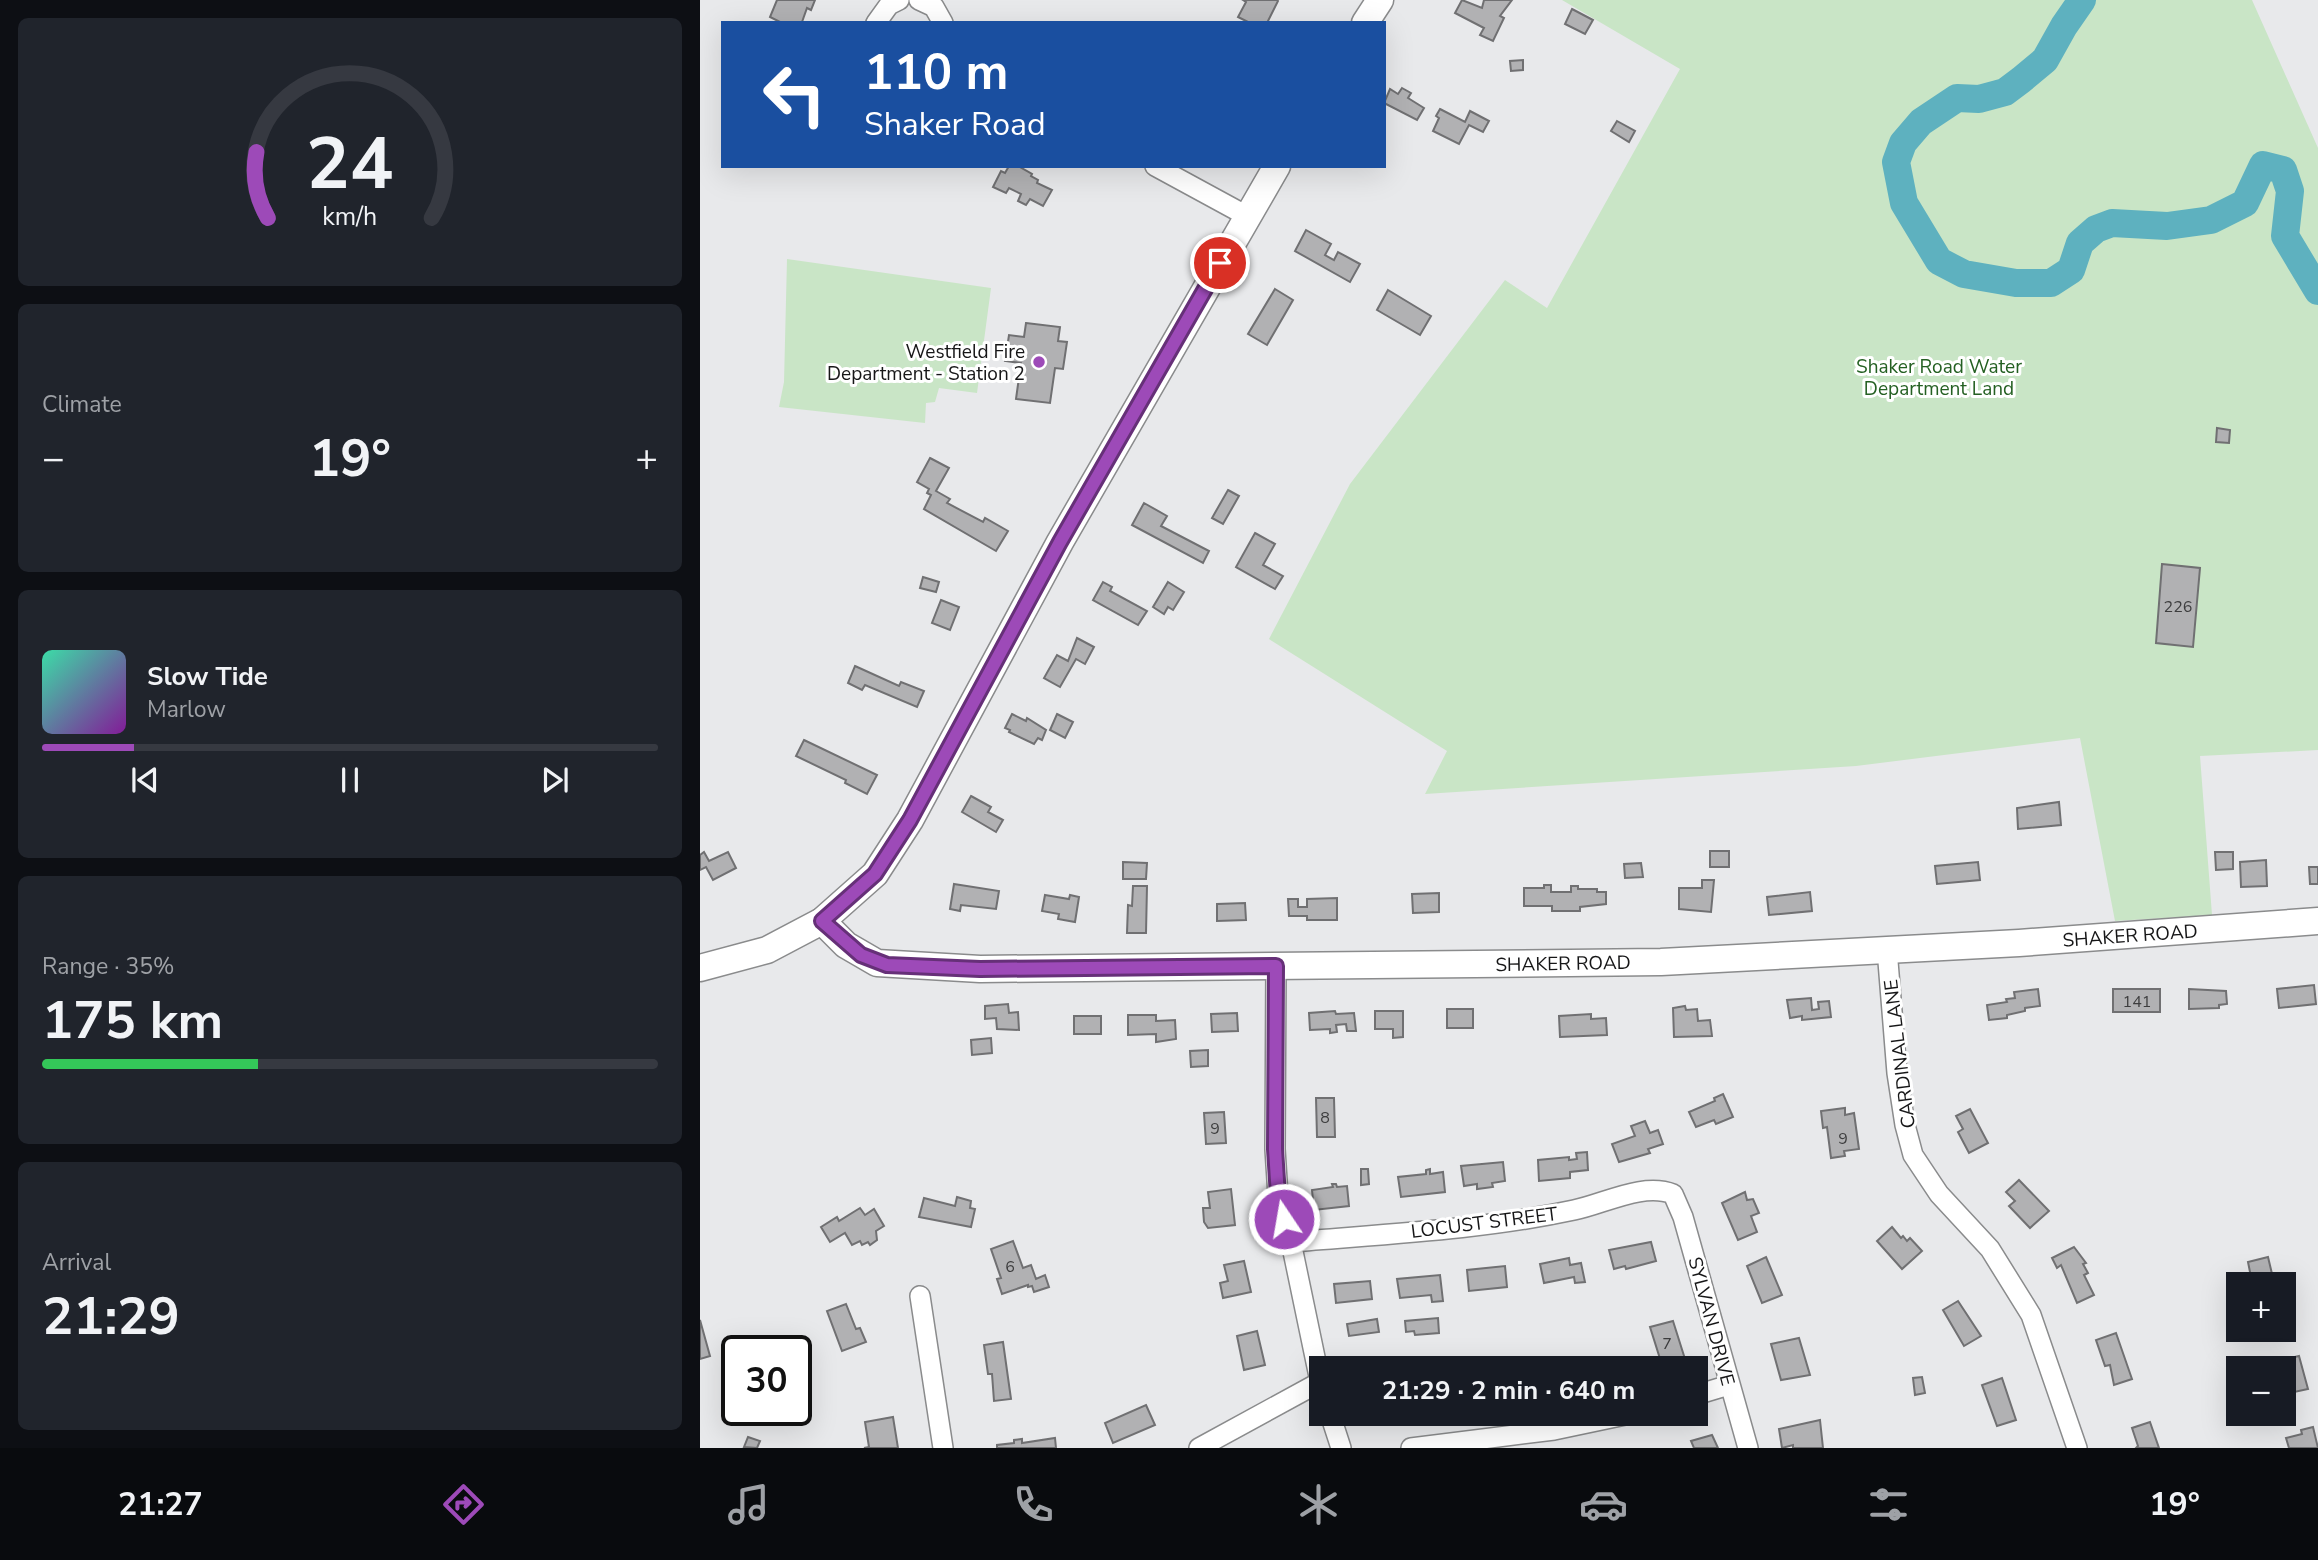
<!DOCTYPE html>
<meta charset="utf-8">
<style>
:root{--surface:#171b24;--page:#20242c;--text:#f1f3f6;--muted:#9ea1a6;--line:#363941;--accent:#9d4ab8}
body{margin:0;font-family:"Nunito Sans",sans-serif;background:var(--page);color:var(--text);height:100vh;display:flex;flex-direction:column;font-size:26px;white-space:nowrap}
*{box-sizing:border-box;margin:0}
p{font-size:23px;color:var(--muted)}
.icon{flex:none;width:38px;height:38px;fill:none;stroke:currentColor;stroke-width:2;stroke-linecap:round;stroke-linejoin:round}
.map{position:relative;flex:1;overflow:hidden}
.details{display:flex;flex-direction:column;gap:18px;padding:18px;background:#0d0f14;width:700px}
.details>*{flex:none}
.guide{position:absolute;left:21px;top:21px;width:665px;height:147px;border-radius:0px;box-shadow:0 7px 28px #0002;background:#1a4fa0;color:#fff;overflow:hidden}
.controls{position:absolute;left:1526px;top:1272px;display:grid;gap:14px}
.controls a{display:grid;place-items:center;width:70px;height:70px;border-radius:0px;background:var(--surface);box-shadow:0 7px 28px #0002;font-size:35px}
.speed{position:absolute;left:21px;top:1335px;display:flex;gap:14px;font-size:35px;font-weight:700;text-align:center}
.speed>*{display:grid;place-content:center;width:91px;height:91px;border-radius:50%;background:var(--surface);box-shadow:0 7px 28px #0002;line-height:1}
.speed .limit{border:4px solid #111;border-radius:10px;background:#fff;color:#111}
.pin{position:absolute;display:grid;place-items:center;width:60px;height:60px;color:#fff;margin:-30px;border:4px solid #fff;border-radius:50%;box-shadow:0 2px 7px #0007}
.me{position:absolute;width:77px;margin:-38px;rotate:348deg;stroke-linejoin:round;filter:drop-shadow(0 0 5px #0008)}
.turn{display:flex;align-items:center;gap:24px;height:147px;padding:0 28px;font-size:32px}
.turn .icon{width:91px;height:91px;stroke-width:2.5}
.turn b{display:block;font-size:49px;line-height:60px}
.big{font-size:52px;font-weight:700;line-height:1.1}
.details .card{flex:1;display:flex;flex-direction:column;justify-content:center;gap:10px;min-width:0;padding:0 24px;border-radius:10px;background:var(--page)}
.details .dial{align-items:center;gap:0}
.dial svg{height:182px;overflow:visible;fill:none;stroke:var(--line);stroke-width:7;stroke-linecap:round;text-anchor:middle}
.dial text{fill:var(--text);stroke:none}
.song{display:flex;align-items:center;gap:21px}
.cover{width:84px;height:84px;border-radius:10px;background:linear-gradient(135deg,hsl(160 70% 55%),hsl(290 70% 35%))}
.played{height:7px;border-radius:4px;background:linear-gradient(90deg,var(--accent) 15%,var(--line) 15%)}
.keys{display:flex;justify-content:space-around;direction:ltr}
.heat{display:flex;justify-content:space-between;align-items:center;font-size:38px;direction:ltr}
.charge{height:10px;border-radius:5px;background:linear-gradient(90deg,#34c759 35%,var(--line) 0)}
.trip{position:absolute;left:609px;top:1356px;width:399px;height:70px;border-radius:0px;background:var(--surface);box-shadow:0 7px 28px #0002;font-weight:700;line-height:70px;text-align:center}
.menu{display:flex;height:112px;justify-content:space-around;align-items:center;background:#090b0e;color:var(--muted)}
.menu .icon{width:49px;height:49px}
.menu .selected{color:var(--accent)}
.menu b{font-size:32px;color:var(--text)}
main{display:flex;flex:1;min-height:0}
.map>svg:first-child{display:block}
.green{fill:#c9e5c6}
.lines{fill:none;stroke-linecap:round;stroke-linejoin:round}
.river{stroke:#5eb1bf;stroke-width:28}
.building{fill:#b1b1b3;stroke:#707072;stroke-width:2}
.street-casing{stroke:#8a8b8c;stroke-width:22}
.secondary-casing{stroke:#8a8b8c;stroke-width:29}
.street{stroke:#fff;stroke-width:19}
.secondary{stroke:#fff;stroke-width:26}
.route-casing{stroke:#663078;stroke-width:18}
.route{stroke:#9d4ab8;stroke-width:12}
.poi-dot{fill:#9d4ab8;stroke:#fff;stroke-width:2.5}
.labels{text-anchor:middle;stroke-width:6;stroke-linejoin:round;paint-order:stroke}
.number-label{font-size:16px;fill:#3d3d3e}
.poi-label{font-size:19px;fill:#161617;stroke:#fff;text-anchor:end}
.park-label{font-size:19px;fill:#246022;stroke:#fff}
.street-label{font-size:19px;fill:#161617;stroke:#fff}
</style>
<main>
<section class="details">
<div class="card dial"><svg viewBox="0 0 100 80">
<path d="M14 69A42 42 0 1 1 86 69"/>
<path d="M14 69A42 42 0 0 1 9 40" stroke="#9d4ab8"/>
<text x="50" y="56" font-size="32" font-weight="700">24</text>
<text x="50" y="72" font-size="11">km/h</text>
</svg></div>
<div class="card"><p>Climate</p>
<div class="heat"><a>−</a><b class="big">19°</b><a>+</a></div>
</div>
<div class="card">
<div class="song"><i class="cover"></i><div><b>Slow Tide</b><p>Marlow</p></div></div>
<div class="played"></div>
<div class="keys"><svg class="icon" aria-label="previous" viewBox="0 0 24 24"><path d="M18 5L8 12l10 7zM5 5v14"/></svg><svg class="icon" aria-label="pause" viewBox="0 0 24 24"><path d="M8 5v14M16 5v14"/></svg><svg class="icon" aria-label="next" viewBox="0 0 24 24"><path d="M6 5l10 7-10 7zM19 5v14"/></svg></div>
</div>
<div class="card"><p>Range · 35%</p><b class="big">175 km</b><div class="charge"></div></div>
<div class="card"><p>Arrival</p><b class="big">21:29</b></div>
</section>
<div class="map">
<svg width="1618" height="1448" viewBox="0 0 1618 1448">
<rect width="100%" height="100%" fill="#e8e9eb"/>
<!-- green -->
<g class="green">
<path d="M862 0H1552L1618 148V750L1500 756 1512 915 1415 921 1380 738 1156 766 725 794 747 751 569 639 650 484 805 280 847 308 980 69Z"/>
<path d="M87 259 291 288 277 393 239 388 235 402 226 403 225 423 79 407 84 382Z"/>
</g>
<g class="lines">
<!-- river -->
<path class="river" d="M1382 0 1364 26 1345 60 1321 80 1305 92 1279 99 1257 98 1221 122 1203 143 1196 162 1204 203 1239 261 1264 274 1316 283H1351L1371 270 1380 243 1396 229 1412 223 1467 226 1511 220 1545 203 1563 165 1583 170 1590 191 1585 236 1618 291"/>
</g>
<!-- building -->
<g class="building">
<path d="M77 0H115L111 10 107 8 102 22 99 23H82L70 17Z"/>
<path d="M543 0H577L578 1 567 23H550L538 17 546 2Z"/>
<path d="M762 0 782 8 784 0H812L800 16 804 18 793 41 780 35 784 28 755 13Z"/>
<path d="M872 9 893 20 885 34 865 24Z"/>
<path d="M823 60V70L811 71 810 61Z"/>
<path d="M702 88 711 93 708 98 724 108 717 120 684 103 690 89 698 94Z"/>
<path d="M740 109 765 122 770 111 789 121 783 132 769 125 759 144 733 131 739 118 736 116Z"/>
<path d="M917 121 935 131 929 142 911 131Z"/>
<path d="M309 166H318L332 174 331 176 338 180 337 183 352 190 343 206 330 199 326 205 318 201 321 194 309 188 306 193 293 187 301 171 305 173Z"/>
<path d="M606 230 631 244 625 255 634 260 638 252 660 264 650 282 595 251Z"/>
<path d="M575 289 593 300 567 345 548 334Z"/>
<path d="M688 290 731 316 720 335 677 310Z"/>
<path d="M326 323 360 327 358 341 367 342 363 369 355 368 350 403 316 399 321 363 305 361 309 335 324 337Z"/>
<path d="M1517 428 1530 430 1529 443 1516 442Z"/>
<path d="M230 458 249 468 236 491 250 499 247 503 283 522 285 518 308 531 296 551 224 509 231 495 227 493 229 489 217 482Z"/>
<path d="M528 490 539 496 523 524 512 518Z"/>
<path d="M444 503 467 516 461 526 509 551 503 563 432 525Z"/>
<path d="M555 533 575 544 563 565 583 576 575 589 536 567Z"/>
<path d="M1462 564 1500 568 1493 647 1456 643Z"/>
<path d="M223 577 239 582 236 592 220 588Z"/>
<path d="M403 582 412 587 410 591 447 611 438 625 393 600Z"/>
<path d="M468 582 484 592 473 610 468 607 464 614 453 607Z"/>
<path d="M241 600 259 607 250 630 232 623Z"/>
<path d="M377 638 394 647 385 664 376 659 360 687 344 678 357 655 368 661Z"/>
<path d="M155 666 199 686 201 682 224 691 217 707 165 685 162 690 148 683Z"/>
<path d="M312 714 326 721 327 718 346 730 342 740 338 738 334 744 309 732 310 730 305 728Z"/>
<path d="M357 714 373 722 365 738 350 730Z"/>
<path d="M104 740 177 775 167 794 145 783 146 780 96 756Z"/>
<path d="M271 796 291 807 288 812 303 820 296 832 262 812Z"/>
<path d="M1359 802 1361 825 1318 829 1317 808Z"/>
<rect x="1010" y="851" width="19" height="16"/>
<path d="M4 852 9 861 28 852 36 868 13 880 6 867 0 870V855Z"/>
<path d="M1515 852H1533V869L1516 870Z"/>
<path d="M1566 860 1567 886 1541 887 1540 862Z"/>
<path d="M423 862 447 863 446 879H423Z"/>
<path d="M1278 862 1280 880 1237 884 1235 866Z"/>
<path d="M941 863 943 877 925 878 924 864Z"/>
<path d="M1609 867H1618V884H1610Z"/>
<path d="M1002 880H1014L1011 912 979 909V888H1002Z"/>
<path d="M254 884 299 891 296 909 261 905 260 911 250 909Z"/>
<path d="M844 885H851V892H871V886H878V889H897V892H906V904L880 907V911H852V906H824V888H844Z"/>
<path d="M433 886H447L446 933H427L428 905 432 906Z"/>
<path d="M1110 892 1112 911 1069 915 1067 897Z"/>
<path d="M739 893V912L713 913 712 894Z"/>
<path d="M345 895 369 899 370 895 379 897 375 922 358 919 359 914 342 911Z"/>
<path d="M637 898V920H607V916H589L588 899H598V907H607V899Z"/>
<path d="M545 903 546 920 517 921V904Z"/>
<path d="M1614 985 1616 1004 1579 1008 1577 989Z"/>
<path d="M1338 989 1340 1006 1325 1008V1011L1307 1015V1018L1289 1020 1287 1005 1307 1002 1306 999 1315 998 1314 992Z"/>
<rect x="1413" y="989" width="47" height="23"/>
<path d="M1489 989 1526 991 1527 1004 1519 1005V1008L1489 1009Z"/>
<path d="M1111 998 1112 1010 1119 1009 1118 1002 1129 1001 1131 1017 1102 1020V1016L1090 1018 1087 1000Z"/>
<path d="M308 1004 309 1013 318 1012 319 1030 297 1029 296 1018 285 1019V1006Z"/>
<path d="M985 1006 986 1010 997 1009 998 1021 1010 1020 1012 1036 974 1037 973 1008Z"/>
<rect x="747" y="1009" width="26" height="19"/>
<path d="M635 1011 636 1014 654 1013 656 1031H647L646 1024 636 1025 637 1032 630 1033V1029L610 1030 609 1013Z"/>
<path d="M675 1011H703V1037L693 1038V1029H675Z"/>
<path d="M537 1013 538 1031 512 1032 511 1014Z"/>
<path d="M891 1014V1019L906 1018 907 1035 860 1037 859 1016Z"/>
<path d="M428 1015H456V1021L475 1020 476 1039 456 1042V1034L428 1035Z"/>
<rect x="374" y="1016" width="27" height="18"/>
<path d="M291 1038 292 1053 272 1055 271 1040Z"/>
<path d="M508 1050V1066L491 1067 490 1051Z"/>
<path d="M1023 1094 1033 1117 1016 1124 1014 1120 996 1127 989 1112 1015 1101 1014 1098Z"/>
<path d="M616 1098H634L635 1137H617Z"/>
<path d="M1145 1108V1115L1154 1113 1159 1149 1144 1151 1145 1156 1131 1158 1127 1127 1123 1128 1121 1111Z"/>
<path d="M1270 1109 1288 1143 1269 1153 1258 1132 1263 1129 1256 1116Z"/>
<path d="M524 1112 526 1143 506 1144 504 1113Z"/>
<path d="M945 1121 950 1133 958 1130 963 1144 948 1149 950 1153 919 1162 912 1144 935 1136 931 1126Z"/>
<path d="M887 1152 888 1170 870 1172V1178L839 1181 838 1160 869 1157V1160L877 1159 876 1153Z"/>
<path d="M803 1162 805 1181 792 1183 793 1187 777 1189V1184L764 1186 761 1166Z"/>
<path d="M661 1169H668L669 1184 661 1185Z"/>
<path d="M730 1169V1174L743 1172 745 1192 701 1197 698 1177 726 1174V1170Z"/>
<path d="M1319 1180 1349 1211 1330 1228 1309 1206 1315 1201 1306 1192Z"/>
<path d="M632 1184H636L637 1187 647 1186 649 1206 614 1210 612 1190 633 1187Z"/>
<path d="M531 1189 535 1225 508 1228 504 1222 503 1208H510L508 1192Z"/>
<path d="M1045 1192 1047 1200 1053 1199 1059 1213 1051 1216 1057 1232 1038 1240 1022 1203Z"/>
<path d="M257 1197 271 1201 270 1208 275 1209 271 1227 219 1217 224 1198 255 1206Z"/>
<path d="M160 1208 165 1215 174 1209 184 1226 176 1231 177 1240 170 1245 168 1242 162 1245 160 1241 152 1245 145 1233 130 1242 121 1227 137 1217 139 1221Z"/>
<path d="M1192 1227 1201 1238 1203 1236 1207 1241 1210 1238 1222 1251 1202 1269 1177 1241Z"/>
<path d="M313 1241 323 1268 331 1265 336 1279 345 1275 349 1287 334 1292 332 1286 328 1287V1285L302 1294 297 1279 301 1278 291 1249Z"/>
<path d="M951 1242 956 1261 926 1269 925 1266 914 1269 909 1250Z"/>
<path d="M1374 1247 1386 1263 1383 1264 1388 1273 1384 1275 1394 1295 1377 1303 1361 1265 1357 1268 1352 1258Z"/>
<path d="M1066 1257 1082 1295 1062 1303 1047 1266Z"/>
<path d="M1568 1257 1573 1278 1569 1279 1571 1284H1541L1540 1280 1551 1277 1548 1262Z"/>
<path d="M869 1258 870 1265 881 1263 885 1282 875 1283 874 1277 844 1283 840 1264Z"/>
<path d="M544 1261 551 1292 523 1298 520 1283 528 1281 524 1265Z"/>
<path d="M805 1266 807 1287 769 1291 767 1270Z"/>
<path d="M740 1275 743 1301 732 1302 731 1295 700 1298 697 1279Z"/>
<path d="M670 1281 672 1299 636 1303 634 1284Z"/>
<path d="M1258 1301 1281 1336 1264 1346 1243 1310Z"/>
<path d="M146 1304 156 1329 160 1328 166 1342 142 1351 127 1311Z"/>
<path d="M738 1318 739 1333 715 1335 714 1331 706 1332 705 1321Z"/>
<path d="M677 1319 679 1332 649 1336 647 1324Z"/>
<path d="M0 1320 10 1356 0 1359Z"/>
<path d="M973 1321 985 1359 962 1365 950 1327Z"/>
<path d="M557 1331 565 1365 544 1370 537 1336Z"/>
<path d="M1416 1333 1432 1379 1414 1385 1410 1365 1405 1366 1396 1340Z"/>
<path d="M1099 1338 1110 1375 1081 1380 1071 1344Z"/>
<path d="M303 1342 311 1399 294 1401 292 1374H288L284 1345Z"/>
<path d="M1599 1356 1608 1389 1585 1394 1584 1368H1579L1577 1361Z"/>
<path d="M919 1359 922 1368H892Z"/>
<path d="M1222 1377 1225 1393 1215 1395 1213 1378Z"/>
<path d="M1302 1378 1316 1420 1297 1426 1282 1385Z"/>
<path d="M446 1405 455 1425 413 1443 405 1423Z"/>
<path d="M193 1417 198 1448H164L169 1447 165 1422Z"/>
<path d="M1120 1420 1123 1448H1093V1445L1082 1448 1079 1429Z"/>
<path d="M1450 1422 1459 1448H1436L1438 1446 1432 1428Z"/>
<path d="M1613 1427 1618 1448H1589L1586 1438 1602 1434 1601 1430Z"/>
<path d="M1012 1435 1018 1448H994L991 1441Z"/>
<path d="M48 1437 60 1441 57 1448 44 1447Z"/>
<path d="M355 1438 356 1448H297V1445L314 1443V1440L322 1439V1443Z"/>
</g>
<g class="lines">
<defs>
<g id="street">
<path d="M219 0 234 7 243 23"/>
<path d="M176 23 189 5 199 0"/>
<path d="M455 166 547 216"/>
<path d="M1187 949 1197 1073 1205 1125 1213 1155 1239 1194 1290 1249 1331 1315 1377 1448"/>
<path d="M576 966 575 1149 578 1196 591 1242 621 1386"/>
<path d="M591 1242C685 1234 781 1230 874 1210 904 1204 943 1182 973 1194L983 1217 1048 1448"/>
<path d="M220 1296 243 1448"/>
<path d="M996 1395 1029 1385"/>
<path d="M630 1414 641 1448"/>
<path d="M499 1448 620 1382"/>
<path d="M711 1448 854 1430 930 1414"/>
</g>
<g id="secondary">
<path d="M665 23 680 0"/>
<path d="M122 921 146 945 177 963 280 969 961 962 1319 943 1618 921"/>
<path d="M0 968 67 950 122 921 175 874 210 820 360 542 577 166"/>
</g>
</defs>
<!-- street casing -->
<use href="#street" class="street-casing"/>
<!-- secondary casing -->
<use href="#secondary" class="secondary-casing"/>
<!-- street -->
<use href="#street" class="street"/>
<!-- secondary -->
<use href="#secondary" class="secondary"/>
</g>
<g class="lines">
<defs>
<path id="route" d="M520 263 360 542 210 820 175 874 122 921 161 955 187 965 280 969 576 966 575 1149 578 1196 584 1219"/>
</defs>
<!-- route casing -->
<use href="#route" class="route-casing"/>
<!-- route -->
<use href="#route" class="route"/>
</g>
<!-- markers -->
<circle class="poi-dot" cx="339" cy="362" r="7"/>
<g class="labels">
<!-- number labels -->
<g class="number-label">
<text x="1478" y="612">226</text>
<text x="1437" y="1007">141</text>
<text x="625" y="1123">8</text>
<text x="515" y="1134">9</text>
<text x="1143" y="1144">9</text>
<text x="310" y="1272">6</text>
<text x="967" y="1349">7</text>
</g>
<!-- poi labels -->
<g class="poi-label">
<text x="325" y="358">Westfield Fire<tspan x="325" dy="22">Department - Station 2</tspan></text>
</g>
<!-- park labels -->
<g class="park-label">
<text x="1239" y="373">Shaker Road Water<tspan x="1239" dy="22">Department Land</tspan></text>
</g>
<!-- street labels -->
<g class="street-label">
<text transform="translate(1430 935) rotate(-4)" y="7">SHAKER ROAD</text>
<text transform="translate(863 963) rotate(-1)" y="7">SHAKER ROAD</text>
<text transform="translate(1199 1054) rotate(-97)" y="7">CARDINAL LANE</text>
<text transform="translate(784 1222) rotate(-7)" y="7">LOCUST STREET</text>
<text transform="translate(1012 1321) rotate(75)" y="7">SYLVAN DRIVE</text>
</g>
</g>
</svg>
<div class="controls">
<a>+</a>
<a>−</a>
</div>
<div class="speed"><div class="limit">30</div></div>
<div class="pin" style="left:520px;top:263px;background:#d93025"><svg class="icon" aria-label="arrive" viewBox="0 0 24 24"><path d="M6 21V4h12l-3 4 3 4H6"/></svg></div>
<svg class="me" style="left:584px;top:1219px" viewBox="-20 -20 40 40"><circle r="17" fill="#9d4ab8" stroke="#fff" stroke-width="3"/><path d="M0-11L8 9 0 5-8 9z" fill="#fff"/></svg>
<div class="trip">21:29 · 2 min · 640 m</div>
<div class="guide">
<div class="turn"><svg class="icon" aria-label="left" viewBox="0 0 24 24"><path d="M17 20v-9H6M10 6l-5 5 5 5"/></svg><div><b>110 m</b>Shaker Road</div></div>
</div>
</div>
</main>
<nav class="menu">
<b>21:27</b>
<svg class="icon selected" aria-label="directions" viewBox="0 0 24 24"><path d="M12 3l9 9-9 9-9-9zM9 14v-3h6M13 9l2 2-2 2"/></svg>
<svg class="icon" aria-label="music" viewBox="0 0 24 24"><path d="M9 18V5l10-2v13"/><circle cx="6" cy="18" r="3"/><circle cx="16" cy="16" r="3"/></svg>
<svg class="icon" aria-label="phone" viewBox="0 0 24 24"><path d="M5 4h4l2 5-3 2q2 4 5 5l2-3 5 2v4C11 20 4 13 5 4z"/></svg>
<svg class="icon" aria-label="climate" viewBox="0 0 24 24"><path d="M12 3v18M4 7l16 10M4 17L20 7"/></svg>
<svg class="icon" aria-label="car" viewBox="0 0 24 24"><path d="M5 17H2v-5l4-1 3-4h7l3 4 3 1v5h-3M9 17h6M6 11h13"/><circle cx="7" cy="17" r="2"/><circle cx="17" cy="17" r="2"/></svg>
<svg class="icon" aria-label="filters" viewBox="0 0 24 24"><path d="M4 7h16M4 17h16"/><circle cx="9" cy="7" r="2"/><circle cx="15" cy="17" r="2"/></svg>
<b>19°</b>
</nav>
